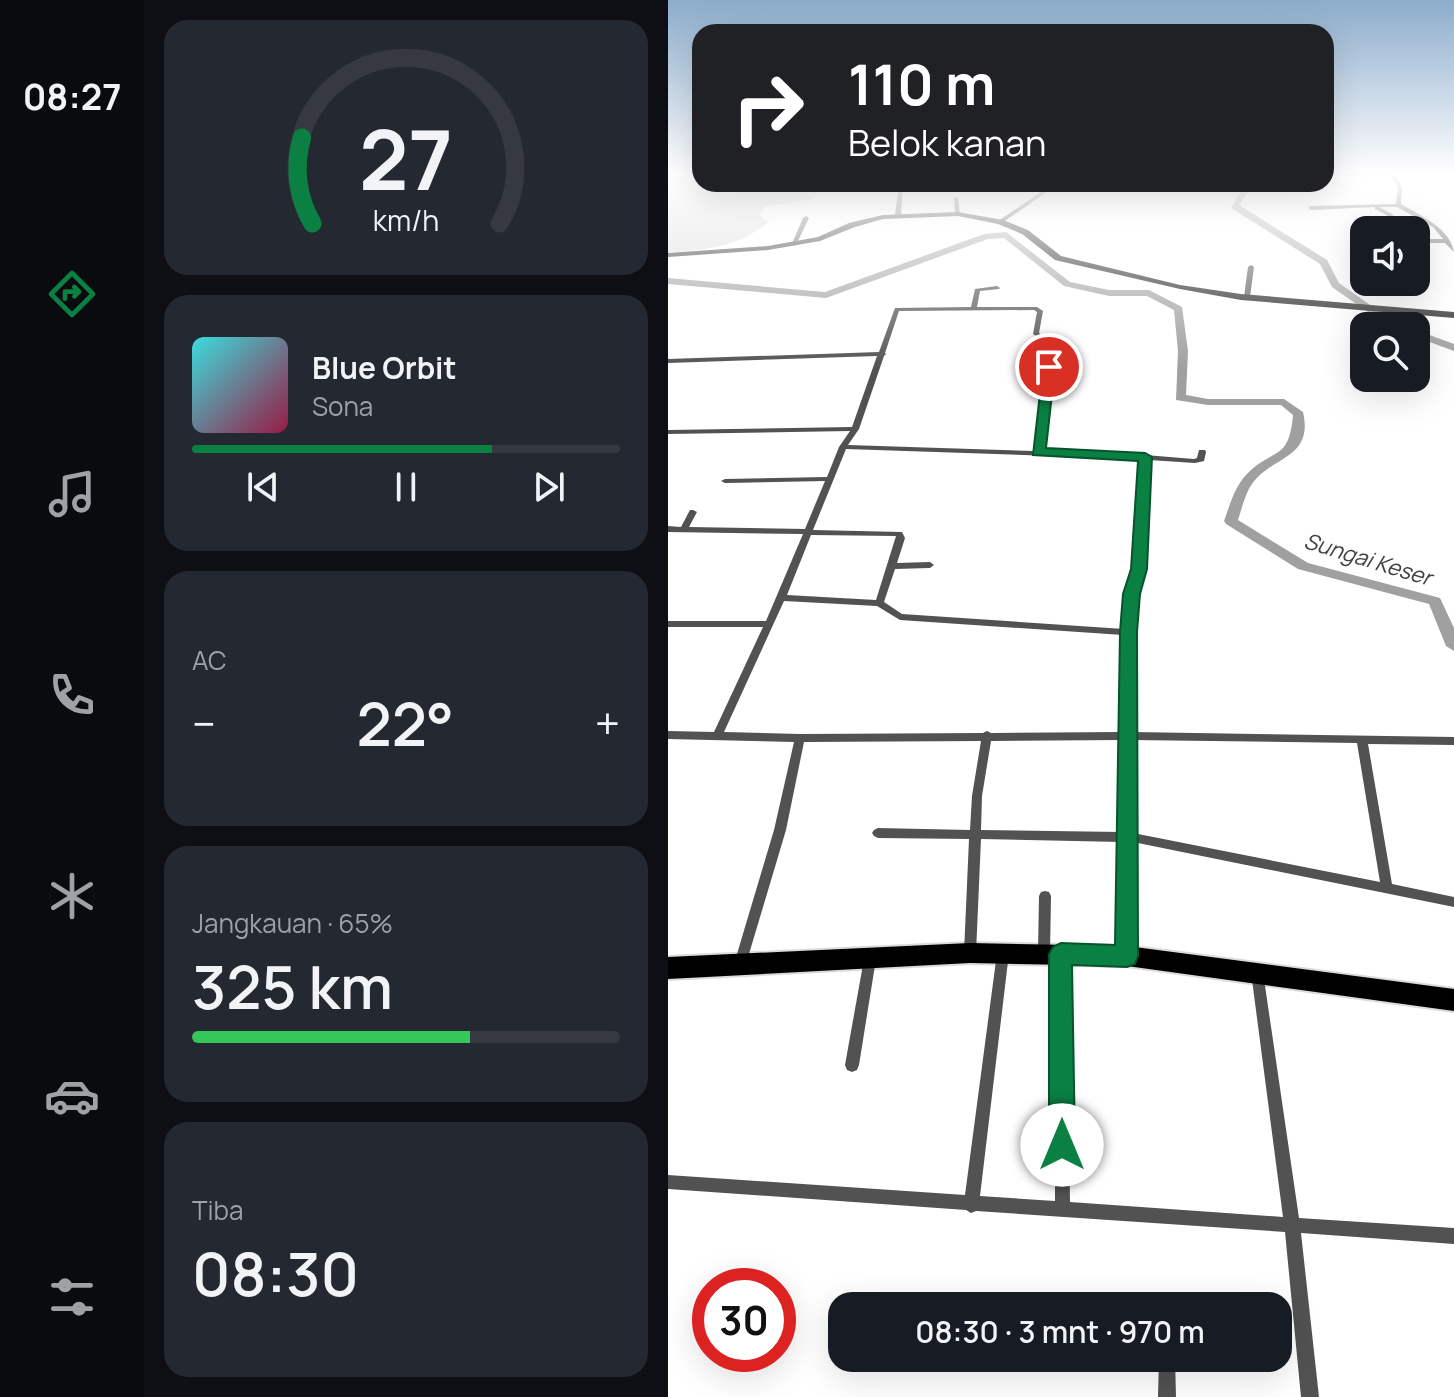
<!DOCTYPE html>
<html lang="id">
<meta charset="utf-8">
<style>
:root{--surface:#171b24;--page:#242831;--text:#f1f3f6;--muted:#9ea1a6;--line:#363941;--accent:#0b8043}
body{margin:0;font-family:Manrope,sans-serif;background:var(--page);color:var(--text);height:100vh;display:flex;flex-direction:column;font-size:30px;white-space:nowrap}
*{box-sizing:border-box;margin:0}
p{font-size:26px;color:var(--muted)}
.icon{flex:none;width:44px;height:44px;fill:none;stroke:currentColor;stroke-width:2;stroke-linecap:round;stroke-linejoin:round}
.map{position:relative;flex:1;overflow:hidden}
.side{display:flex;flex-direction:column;gap:20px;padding:20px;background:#0d0f14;width:524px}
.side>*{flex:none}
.banner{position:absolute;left:24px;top:24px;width:642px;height:168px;border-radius:24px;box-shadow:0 8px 32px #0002;background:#202124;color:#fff;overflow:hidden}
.tools{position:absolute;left:682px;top:216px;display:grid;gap:16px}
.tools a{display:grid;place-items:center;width:80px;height:80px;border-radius:16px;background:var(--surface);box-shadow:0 8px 32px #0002;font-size:40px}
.speed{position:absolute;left:24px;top:1268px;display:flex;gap:16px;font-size:40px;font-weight:700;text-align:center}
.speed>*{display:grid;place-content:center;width:104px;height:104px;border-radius:50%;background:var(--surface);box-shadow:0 8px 32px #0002;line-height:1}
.speed .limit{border:12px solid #d22;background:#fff;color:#111}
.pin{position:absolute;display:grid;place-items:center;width:68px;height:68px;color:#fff;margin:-34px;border:4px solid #fff;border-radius:50%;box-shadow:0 2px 8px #0007}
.me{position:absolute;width:88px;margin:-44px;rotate:0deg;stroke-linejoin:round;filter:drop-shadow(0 0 6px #0008)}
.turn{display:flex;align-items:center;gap:28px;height:168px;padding:0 24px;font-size:36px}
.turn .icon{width:104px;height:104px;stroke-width:2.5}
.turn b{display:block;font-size:56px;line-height:68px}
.big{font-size:60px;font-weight:600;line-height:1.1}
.side .tile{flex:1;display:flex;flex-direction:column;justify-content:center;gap:12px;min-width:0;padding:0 28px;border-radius:24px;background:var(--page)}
.side .dial{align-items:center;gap:0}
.dial svg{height:208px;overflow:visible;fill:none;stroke:var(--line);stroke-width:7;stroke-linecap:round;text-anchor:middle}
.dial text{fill:var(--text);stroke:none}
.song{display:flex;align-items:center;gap:24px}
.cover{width:96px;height:96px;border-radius:12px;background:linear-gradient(135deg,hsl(180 70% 55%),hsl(340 70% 35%))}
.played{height:8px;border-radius:4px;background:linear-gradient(90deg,var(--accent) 70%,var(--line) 70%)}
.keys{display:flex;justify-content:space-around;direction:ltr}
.heat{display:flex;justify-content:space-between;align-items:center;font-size:44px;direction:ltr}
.charge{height:12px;border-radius:6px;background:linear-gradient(90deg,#34c759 65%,var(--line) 0)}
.trip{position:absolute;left:160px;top:1292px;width:464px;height:80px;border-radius:24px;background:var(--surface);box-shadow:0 8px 32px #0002;font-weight:600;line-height:80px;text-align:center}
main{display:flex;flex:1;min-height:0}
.tab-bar{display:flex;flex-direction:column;width:144px;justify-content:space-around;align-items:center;background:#090b0e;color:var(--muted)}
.tab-bar .icon{width:56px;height:56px}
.tab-bar .current{color:var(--accent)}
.tab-bar b{font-size:36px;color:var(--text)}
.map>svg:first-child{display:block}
.green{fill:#d9d9d9}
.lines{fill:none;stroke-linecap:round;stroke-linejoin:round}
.river{fill:#a0a0a0;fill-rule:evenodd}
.highway-casing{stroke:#dbdbdb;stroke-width:4}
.street{fill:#525252;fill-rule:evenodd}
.secondary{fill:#1f1f1f;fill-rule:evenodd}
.highway{fill:#000;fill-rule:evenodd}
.route{fill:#0b8043;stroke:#07532c;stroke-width:2}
.labels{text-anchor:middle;stroke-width:8;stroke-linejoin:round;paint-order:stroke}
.far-water-label{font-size:22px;font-style:italic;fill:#414141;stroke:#fff}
</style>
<main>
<nav class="tab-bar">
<b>08:27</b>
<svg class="icon current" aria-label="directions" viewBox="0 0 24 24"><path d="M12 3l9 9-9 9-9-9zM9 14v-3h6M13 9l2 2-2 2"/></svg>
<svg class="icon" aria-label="music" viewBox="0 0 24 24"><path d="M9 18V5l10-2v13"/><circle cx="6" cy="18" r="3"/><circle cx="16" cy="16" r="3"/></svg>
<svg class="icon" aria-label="phone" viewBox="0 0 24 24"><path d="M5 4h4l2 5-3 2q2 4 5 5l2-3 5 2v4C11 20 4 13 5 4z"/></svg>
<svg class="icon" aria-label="climate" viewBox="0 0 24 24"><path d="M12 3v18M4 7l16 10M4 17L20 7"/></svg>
<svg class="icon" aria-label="car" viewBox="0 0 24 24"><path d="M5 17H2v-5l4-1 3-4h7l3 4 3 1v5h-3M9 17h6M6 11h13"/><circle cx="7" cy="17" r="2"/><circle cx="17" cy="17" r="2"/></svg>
<svg class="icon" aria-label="filters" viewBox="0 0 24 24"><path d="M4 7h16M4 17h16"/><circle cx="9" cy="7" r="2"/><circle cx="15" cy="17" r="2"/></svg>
</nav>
<section class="side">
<div class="tile dial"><svg viewBox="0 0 100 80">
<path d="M14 69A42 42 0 1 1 86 69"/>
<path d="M14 69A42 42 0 0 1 10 36" stroke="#0b8043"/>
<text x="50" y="56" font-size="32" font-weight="700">27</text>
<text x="50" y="72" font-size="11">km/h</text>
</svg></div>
<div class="tile">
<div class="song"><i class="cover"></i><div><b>Blue Orbit</b><p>Sona</p></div></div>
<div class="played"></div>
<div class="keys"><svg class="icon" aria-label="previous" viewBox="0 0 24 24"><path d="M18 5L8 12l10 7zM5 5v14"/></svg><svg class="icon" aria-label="pause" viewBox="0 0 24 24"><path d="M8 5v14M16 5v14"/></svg><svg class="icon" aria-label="next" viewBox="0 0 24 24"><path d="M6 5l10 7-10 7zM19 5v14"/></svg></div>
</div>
<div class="tile"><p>AC</p>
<div class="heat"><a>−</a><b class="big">22°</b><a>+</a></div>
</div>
<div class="tile"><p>Jangkauan · 65%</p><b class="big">325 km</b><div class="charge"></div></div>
<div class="tile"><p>Tiba</p><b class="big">08:30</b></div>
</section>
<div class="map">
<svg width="786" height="1397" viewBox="0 0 786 1397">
<rect width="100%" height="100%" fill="#fff"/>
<!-- green -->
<path class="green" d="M0 173H32V184H153L146 199 95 207 92 216 101 222C71 246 38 251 0 252Z"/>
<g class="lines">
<!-- river -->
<g class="river">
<path d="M577 184H585L571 205 659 260 671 283 732 326H720L664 287 652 264 563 208Z"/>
<path d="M338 232 402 282 441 290H481L514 307 520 351 518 395 540 399H616L635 412C646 459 603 456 584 484 577 494 574 508 570 520L640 563 772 598 786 628V651L778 646 761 604 630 569 558 524 556 521C562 505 566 488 578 475 604 447 621 463 625 415L613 405H540L508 400 510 351 506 310 479 296H441L396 286 336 238 320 239 158 298 0 284V278L157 292 316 234Z"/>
<path d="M748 330 786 344V351L748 337Z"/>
</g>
<defs>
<path id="highway" d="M302 943 459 946 786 989V1011L459 966 302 963 0 979V957Z"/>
</defs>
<!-- highway casing -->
<use href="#highway" class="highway-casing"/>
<!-- street -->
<g class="street">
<path d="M726 173 734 187 733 204C753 216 782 228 786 252L777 243H748V239H775L765 227 729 207H711L724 214 737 230H731L720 216 707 209V207L643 210 640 208 643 206 728 204 730 187 723 176H658V174Z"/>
<path d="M231 184H235L233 215 230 217 227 215Z"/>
<path d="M357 184 381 186 385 184H390L334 223H330V221L378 189Z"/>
<path d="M286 197 290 198 292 215 287 214Z"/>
<path d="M138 216 141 218 128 245 123 246 135 218Z"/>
<path d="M583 265 586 267 582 297 579 299 576 297 580 267Z"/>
<path d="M329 286 332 288 331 289 312 291 309 307H369L375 311 371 333 385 342 387 352 374 451 477 455 526 459 529 458 531 450H537L538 452 536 461 527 463 481 460 475 569 467 594 465 632 464 732 786 737V745L700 744 724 884 786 897V907L465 842V956L463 960 459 962 455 960 453 956V842L313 839 308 953 306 957 302 959 298 957 296 953 301 839 210 838 206 836 204 833 206 830 210 828 302 830 304 796 313 741 136 742 118 830 78 964 76 968 72 970 68 968 66 964 106 830 126 742 0 739V731L46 732 95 627H0V621H98L135 534 0 532V526L13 527 22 510H25L29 512 21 527 137 529 157 481 57 483 53 481 57 479 159 477 171 447 182 431 0 434V430L184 427 209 356 0 363V359L211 352 227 308 303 307 307 289ZM366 310 369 312 365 334 379 343 381 352 366 451 180 445 191 429 216 356 218 354 217 353 231 311ZM178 449 473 459 467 569 459 594 456 629 234 614 216 602 227 569 262 568 266 565 262 562 229 563 237 538 234 532 145 530ZM143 535 228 536 208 600 119 595ZM116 601 209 606 232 620 455 635 454 732 323 733 319 731 315 733 132 734 56 732ZM454 740 453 832 313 830 314 796 323 741ZM464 740 689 743 712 882 465 833Z"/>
<path d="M377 891 381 892 383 896 382 953 380 957 376 959 372 957 370 953 371 896 373 892Z"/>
<path d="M335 947 339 949 341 953 312 1196 387 1201V954L389 950 393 948 397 950 399 954 402 1202 615 1217 583 972 584 968 589 966 594 968 595 972 631 1218 786 1228V1244L633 1233 651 1397H633L617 1232 308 1211 303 1213 298 1210 0 1189V1175L297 1195 329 953 331 949Z"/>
<path d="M202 953 206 955 208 959 191 1065 189 1070 184 1072 179 1070 177 1065 196 959 198 955Z"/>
<path d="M491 1358H507L508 1397H490Z"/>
</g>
<!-- secondary -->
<path class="secondary" d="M290 212 335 220 360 230 393 256 512 285 573 294 786 312V318L573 300 512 289 387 260 354 234 330 224 290 216 215 219 187 227 152 241 100 250 0 257V253L100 246 150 237 181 223 215 215Z"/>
<!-- highway -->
<use href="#highway" class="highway"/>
</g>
<!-- sky -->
<linearGradient id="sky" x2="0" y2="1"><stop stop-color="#8baccb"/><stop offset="0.47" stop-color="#fff"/><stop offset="1" stop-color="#fff" stop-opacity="0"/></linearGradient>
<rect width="786" height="369" fill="url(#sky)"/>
<!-- route -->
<path class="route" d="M381 364 387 367 378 448 477 453 484 457 479 569 472 594 469 632 470 956 467 964 459 967 404 965 407 1145 403 1155 394 1158 385 1155 381 1145V954L385 947 393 943 447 945 452 632 455 594 463 569 470 461 365 455 375 367Z"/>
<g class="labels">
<!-- far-water labels -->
<g class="far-water-label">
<text transform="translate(700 559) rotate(17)" y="8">Sungai Keser</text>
</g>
</g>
</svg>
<div class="tools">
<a><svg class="icon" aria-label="sound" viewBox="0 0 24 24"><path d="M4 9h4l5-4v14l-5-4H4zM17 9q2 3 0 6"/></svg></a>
<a><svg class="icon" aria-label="search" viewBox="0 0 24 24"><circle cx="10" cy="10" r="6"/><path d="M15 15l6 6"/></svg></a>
</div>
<div class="speed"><div class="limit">30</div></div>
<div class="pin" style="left:381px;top:367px;background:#d93025"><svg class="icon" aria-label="arrive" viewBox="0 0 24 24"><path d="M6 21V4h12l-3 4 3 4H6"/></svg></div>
<svg class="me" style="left:394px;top:1145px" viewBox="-20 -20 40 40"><circle r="19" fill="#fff"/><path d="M0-13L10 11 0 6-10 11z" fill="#0b8043"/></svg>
<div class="trip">08:30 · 3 mnt · 970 m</div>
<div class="banner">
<div class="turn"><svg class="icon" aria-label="right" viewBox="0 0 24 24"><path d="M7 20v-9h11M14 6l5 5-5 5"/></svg><div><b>110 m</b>Belok kanan</div></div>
</div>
</div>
</main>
